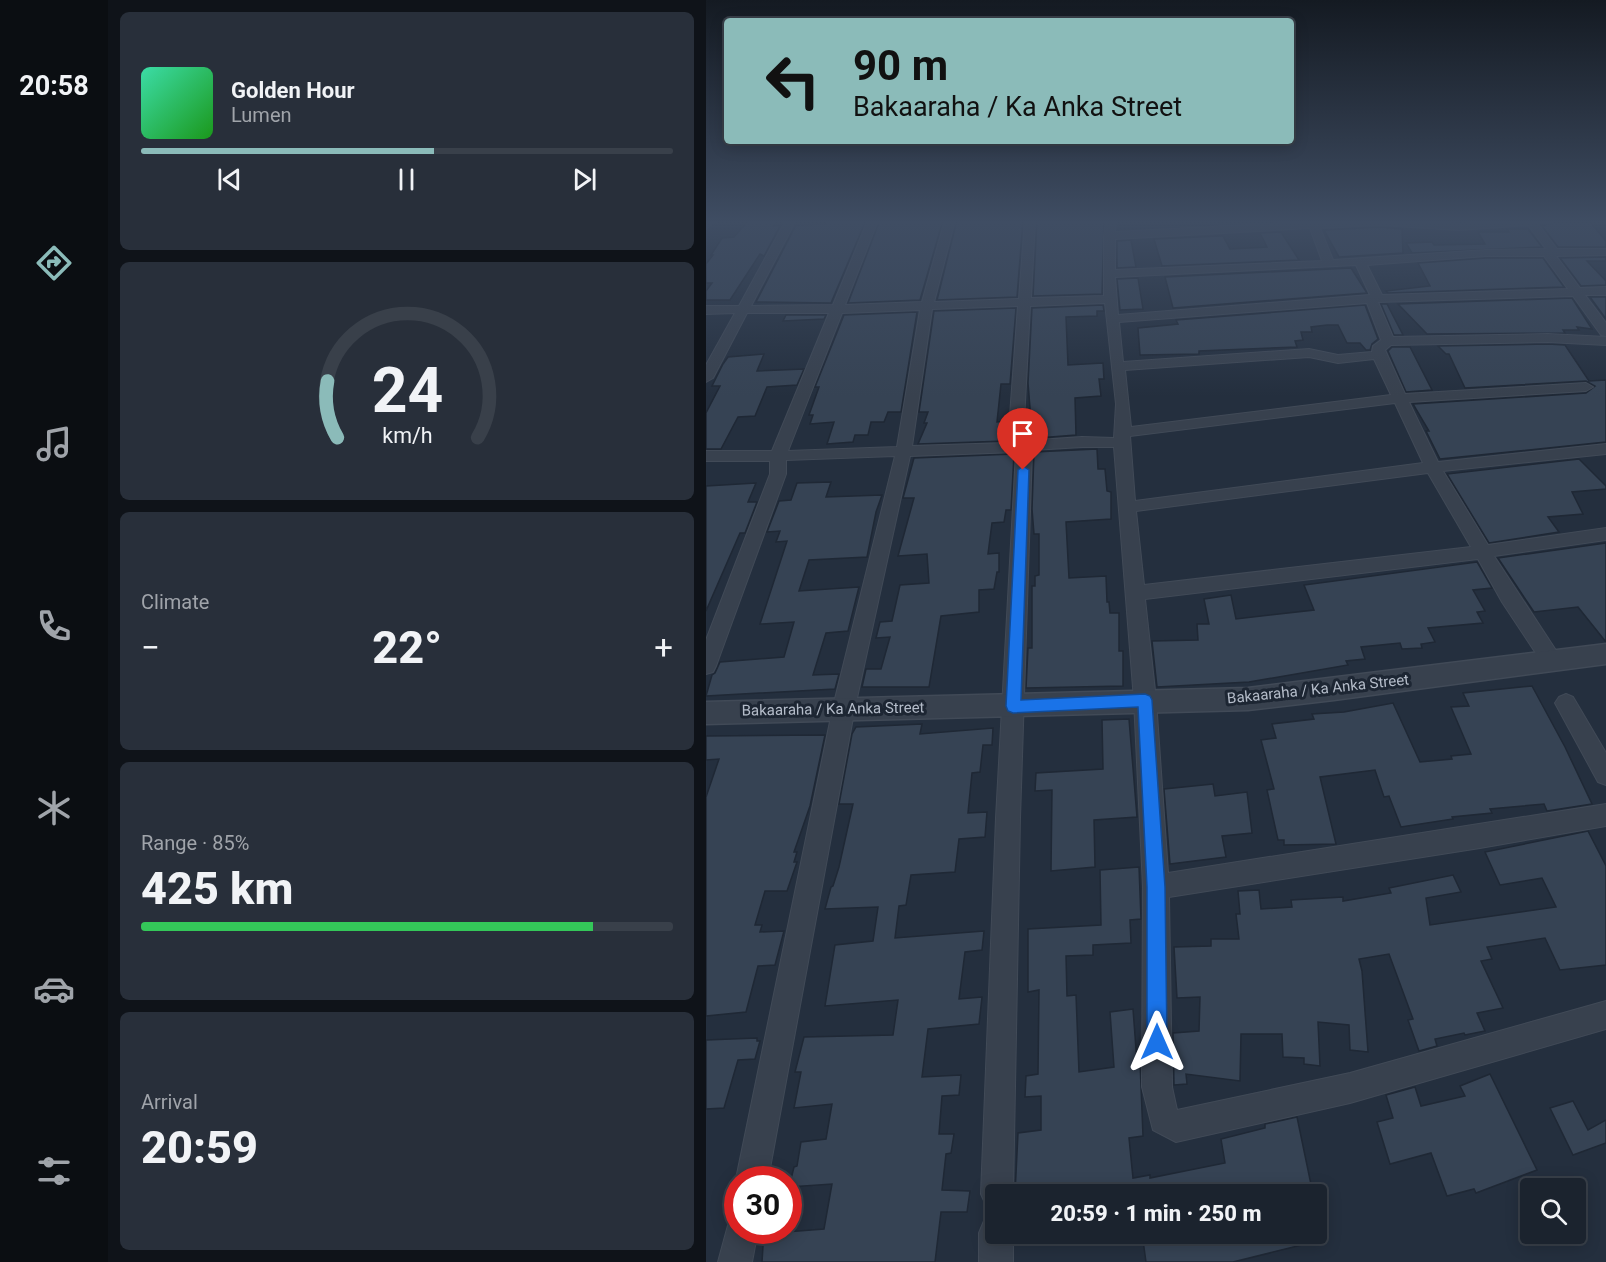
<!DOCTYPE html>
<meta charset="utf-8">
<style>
:root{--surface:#1b232e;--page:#282f3a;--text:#f1f3f6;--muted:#a0a4aa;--line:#39404a;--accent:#8bbbb9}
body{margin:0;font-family:Roboto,sans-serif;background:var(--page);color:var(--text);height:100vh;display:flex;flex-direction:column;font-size:22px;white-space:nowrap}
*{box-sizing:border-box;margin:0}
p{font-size:20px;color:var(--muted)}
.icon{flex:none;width:33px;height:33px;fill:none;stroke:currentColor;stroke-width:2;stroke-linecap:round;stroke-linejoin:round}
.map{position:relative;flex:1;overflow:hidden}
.side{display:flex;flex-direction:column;gap:12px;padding:12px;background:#0f1319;width:598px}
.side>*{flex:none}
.guide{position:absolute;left:18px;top:18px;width:570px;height:126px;border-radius:6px;box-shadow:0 3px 15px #0003,0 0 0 2px var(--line);background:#8bbbb9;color:#111;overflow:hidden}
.buttons{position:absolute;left:814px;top:1178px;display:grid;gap:12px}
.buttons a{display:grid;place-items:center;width:66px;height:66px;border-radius:6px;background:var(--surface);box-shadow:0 3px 15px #0003,0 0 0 2px var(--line);font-size:30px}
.speed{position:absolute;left:18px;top:1166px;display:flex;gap:12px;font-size:30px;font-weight:700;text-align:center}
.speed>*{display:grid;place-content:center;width:78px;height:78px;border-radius:50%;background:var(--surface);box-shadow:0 3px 15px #0003,0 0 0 2px var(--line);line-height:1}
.speed .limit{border:9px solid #d22;background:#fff;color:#111}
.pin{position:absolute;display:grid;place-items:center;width:51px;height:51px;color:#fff;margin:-62px -26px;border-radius:50% 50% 50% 0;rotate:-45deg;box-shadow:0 0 6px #0007}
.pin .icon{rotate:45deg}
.me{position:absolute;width:66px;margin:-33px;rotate:0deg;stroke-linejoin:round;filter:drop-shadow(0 0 4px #0008)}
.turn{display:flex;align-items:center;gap:21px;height:126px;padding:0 30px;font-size:27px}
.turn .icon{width:78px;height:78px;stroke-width:2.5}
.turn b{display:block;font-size:42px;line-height:51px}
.big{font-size:45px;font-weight:800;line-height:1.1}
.side .tile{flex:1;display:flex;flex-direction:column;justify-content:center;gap:9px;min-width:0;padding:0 21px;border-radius:9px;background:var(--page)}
.side .dial{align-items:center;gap:0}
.dial svg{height:156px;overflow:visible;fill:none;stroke:var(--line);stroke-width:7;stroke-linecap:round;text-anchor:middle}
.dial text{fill:var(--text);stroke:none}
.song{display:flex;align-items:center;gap:18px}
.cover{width:72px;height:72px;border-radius:9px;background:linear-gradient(135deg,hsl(160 70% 55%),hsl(120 70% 35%))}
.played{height:6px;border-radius:3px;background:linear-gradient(90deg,var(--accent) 55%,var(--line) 55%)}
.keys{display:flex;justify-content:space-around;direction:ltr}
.heat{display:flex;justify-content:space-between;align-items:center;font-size:33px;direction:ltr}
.charge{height:9px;border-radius:4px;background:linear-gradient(90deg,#34c759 85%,var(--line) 0)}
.trip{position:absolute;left:279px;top:1184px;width:342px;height:60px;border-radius:6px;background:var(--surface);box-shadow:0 3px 15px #0003,0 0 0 2px var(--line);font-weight:800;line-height:60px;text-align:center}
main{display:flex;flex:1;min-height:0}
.menu{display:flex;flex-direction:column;width:108px;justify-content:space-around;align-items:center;background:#0b0e12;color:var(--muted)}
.menu .icon{width:42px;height:42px}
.menu .on{color:var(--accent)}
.menu b{font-size:27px;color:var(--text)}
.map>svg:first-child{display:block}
.building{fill:#364354;stroke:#1f2835;stroke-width:1.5}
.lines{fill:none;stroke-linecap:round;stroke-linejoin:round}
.minor-casing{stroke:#414a57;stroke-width:2}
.tertiary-casing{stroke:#414a57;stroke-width:3}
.minor{fill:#38414e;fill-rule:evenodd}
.tertiary{fill:#38414e;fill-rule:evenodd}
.route{fill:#1a73e8;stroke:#114b97;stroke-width:1.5}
.labels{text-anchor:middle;stroke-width:6;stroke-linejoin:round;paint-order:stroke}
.street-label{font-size:15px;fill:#b4bcc9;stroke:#1d2633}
</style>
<main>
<nav class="menu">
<b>20:58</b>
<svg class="icon on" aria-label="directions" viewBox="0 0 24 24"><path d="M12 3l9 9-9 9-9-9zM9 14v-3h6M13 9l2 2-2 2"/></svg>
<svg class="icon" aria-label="music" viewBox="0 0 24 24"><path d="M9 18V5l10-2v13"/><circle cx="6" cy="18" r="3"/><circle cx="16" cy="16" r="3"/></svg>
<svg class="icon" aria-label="phone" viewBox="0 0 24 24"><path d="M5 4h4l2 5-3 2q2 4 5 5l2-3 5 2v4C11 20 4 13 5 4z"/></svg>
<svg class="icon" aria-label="climate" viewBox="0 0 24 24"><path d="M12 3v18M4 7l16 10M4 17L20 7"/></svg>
<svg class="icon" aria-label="car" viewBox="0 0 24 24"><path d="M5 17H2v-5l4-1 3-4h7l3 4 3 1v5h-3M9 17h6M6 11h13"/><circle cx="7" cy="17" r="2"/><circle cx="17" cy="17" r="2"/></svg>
<svg class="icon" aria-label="filters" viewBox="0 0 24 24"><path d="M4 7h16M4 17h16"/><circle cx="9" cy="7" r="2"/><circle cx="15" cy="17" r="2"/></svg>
</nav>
<section class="side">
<div class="tile">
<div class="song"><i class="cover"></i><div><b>Golden Hour</b><p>Lumen</p></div></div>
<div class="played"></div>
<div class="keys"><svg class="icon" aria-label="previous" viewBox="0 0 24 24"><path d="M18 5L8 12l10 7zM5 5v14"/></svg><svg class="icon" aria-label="pause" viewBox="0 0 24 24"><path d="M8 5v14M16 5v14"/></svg><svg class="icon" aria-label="next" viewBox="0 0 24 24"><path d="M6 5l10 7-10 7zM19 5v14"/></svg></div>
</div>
<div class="tile dial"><svg viewBox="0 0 100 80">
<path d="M14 69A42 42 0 1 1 86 69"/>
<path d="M14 69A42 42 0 0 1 9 40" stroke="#8bbbb9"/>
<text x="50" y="56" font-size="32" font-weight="700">24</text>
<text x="50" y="72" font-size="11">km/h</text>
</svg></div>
<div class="tile"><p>Climate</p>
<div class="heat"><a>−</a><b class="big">22°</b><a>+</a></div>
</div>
<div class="tile"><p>Range · 85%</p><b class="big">425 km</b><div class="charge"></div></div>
<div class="tile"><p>Arrival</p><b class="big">20:59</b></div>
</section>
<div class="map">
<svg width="900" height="1262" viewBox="0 0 900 1262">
<rect width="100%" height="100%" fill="#242f3e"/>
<!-- building -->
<g class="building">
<path d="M43 220H71L67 226H74L58 256 54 254 24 300H0V291L6 283H0V264L7 255H5L16 238 28 237Z"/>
<path d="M120 220H160L125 303 50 302 90 225 119 224Z"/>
<path d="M174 220H237L214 300 142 303Z"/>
<path d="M251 220H317L311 297 231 300Z"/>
<path d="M331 220H398L396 294 327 296Z"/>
<path d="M849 222H884L900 241V247H852L836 226Z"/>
<path d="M674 227 696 229 697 253 633 257 618 230Z"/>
<path d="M801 229H822L836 247 706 253 700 243 726 242 728 245 779 244 772 232H803Z"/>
<path d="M575 232 593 260 456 266 448 239 515 236H517L524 249 561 247 554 233Z"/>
<path d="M425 240 430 267 411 268V241Z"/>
<path d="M900 257V261H881L900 281V285L875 286 854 258Z"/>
<path d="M780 258H837L858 287 682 293 680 291 724 286 712 263Z"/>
<path d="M645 268 661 293 467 308 459 277Z"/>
<path d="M432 278 437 309 414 310 411 279Z"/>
<path d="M884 297H900V319Z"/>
<path d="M866 298 886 329 871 327 873 330H857L859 333 721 334 692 304Z"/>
<path d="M675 304H681L697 335H688Z"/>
<path d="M397 305 398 311H391V316L360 317 362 365 397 363 398 379H393L395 396 369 398 370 435 319 439 320 421 325 420 322 383 326 308Z"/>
<path d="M659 305 672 339 666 344 664 350H660L654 343H641L632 325H621L605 327 606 332H595L597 340 589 341 591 347 493 351V354L434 355 432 328 472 324 470 320Z"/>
<path d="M310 308 304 384H295L291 422 301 421 300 441 212 444 221 423H218L222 412H213L228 311Z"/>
<path d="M211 312 195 412H182L178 422H165L162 435H149L147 442 121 444 128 422 104 424 107 415H103L113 387H109L138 315Z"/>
<path d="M80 315H120L118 319 77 321Z"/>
<path d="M842 344 859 345 883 381 900 380V442L734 459 720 431H723L707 404 880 393 889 386 880 381 759 388 743 354H740L732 346Z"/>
<path d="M686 347H704L726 390 700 392 682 351Z"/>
<path d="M58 354 51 371 98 369 91 385 61 387 49 416 32 417 15 449H0V413L14 386H6L17 364 22 357Z"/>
<path d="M391 449 392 469H399L401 491 405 492V519L360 522 363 578 400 576 401 602H403L404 613H413V651H417V686L320 688 322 648H326V586H329V576L333 575V534H328L326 509 328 452Z"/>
<path d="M308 454 305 510H300L298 522 286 523 282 554 293 553V572H291L288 589 273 590V612L235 616 223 687H156L160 669H175L184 637 170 638 174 622 186 621 194 585 223 583 221 554 192 556 208 498H197L208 458Z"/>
<path d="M873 459 900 486V489L866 492 877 514 842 517 853 532 783 543 741 474Z"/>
<path d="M125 482 120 497 176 495 170 512 161 557 103 560 93 591 153 587 142 631 120 633 107 675 133 674 129 689 0 696 6 675 9 673 14 662 78 657 88 622 54 624 81 541 70 542 74 531 61 532 73 501 85 500 91 483Z"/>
<path d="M50 483 42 502H51L39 533H34L0 611V486Z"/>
<path d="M900 543V642L872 607 828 612 792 558Z"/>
<path d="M771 562 786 588 767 590 779 611 771 612 777 623 722 628 729 642 715 644 716 648 696 649 694 643 655 647 659 659 640 661 642 665 543 682 451 687 446 641 492 640 491 624H503L498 599 525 595 530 619 608 610 598 585Z"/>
<path d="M826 686 859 747 886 804 841 811 838 804 784 809 786 813 746 817 747 819 695 827 683 796 678 797 669 770 614 777 630 844 578 845V840H572L561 790 568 789 555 740 570 738 566 724 608 719 606 714 638 712 687 703 714 762 746 759 745 756 765 754 745 707 763 706 757 693Z"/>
<path d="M423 719 431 817 388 820 389 867 345 871 346 790 329 791 330 773 397 769 396 720Z"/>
<path d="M216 724 214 734 287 728 286 745H277L274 772 266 773 262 813 281 812 279 837 253 839 249 872 205 875 200 905 193 906 189 938 278 931 276 950 259 952 253 999 276 997 273 1024 222 1029 216 1077 255 1075 253 1095 236 1096 233 1134H248L245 1153 240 1154 236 1190 264 1191 261 1212H235L229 1262H56L58 1230H80V1232L118 1229 126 1184 83 1187 88 1167 91 1166 95 1142 120 1139 126 1104 88 1108 95 1072H89L98 1037 187 1035 192 1000 119 1006 129 945 167 941 172 907 119 909 125 887 127 886 133 867 147 804H133L146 734 150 727Z"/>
<path d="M119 735 104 806 88 852H91L88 862H91L81 891H59L49 925H56L54 932 78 931 69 965 52 966 40 1012 0 1016V797L13 759 0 760V736Z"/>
<path d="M507 784 509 796 541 792 546 833 516 836 520 857 464 864 458 789Z"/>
<path d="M882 831 900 866V965L854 970 839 938 781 947 786 959 775 961 797 1008 771 1013 779 1031 759 1035 758 1033 729 1039 731 1046 713 1051 702 1020 707 1019 683 954 653 959 656 971 662 1052 644 1050 643 1025 612 1022 614 1066 598 1064V1058L577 1057 576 1034H535L534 1081 480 1074 481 1084 468 1085 467 1033 493 1031 494 997 471 998 468 947 505 946V939H533L530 914H534L532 891 553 890 555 909 586 907 585 900 637 897V901L685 893 683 888 747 875 755 892 720 898 724 925 850 907 836 878 794 885 779 852Z"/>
<path d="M433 867 435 919 424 920 425 943 387 945V955L360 956 361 996 370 995 373 1072 408 1067 404 1012 427 1009 431 1062H434L437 1136 423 1138 427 1178 444 1175V1178L519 1163 515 1139 559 1128V1124L591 1117 607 1194H309L312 1133 335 1130V1096L319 1097 320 1076 332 1074 333 990 322 992V929L395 925 394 870Z"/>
<path d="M51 1038V1041H54L49 1059 32 1060 18 1108 0 1109V1040Z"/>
<path d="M784 1074 831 1170 770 1193 768 1189 741 1196 725 1153 684 1164 671 1122 687 1118 680 1095 709 1087 715 1106 759 1096 754 1086Z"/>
<path d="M867 1101 882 1130 900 1120V1143L867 1155 844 1108Z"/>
<path d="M436 1233H620V1239L527 1262H440Z"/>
</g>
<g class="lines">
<defs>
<g id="minor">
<path d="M0 220H10L0 229Z"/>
<path d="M80 220H90L45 306 127 305 162 220H172L139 305 216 302 239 220H249L228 302 313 299 319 220H329L325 298 398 296V236L400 220H410L409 232 601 222 600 220H610L611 222 685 220 753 224 847 220 846 222 832 224 851 249H900V255L850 256 874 288 900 287V295H879L900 323V336L895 335 867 296 672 302 687 337 842 334 900 337V345L842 342 685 345 679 350 699 394 880 383 887 387 880 391 703 402 732 462 900 444V454L737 471 782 545 900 528V540L788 556 853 655 856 661 853 667 846 669 839 667 796 602 772 559 439 599 450 700 462 873 900 804V826L774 848 463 897 466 1087 471 1110 644 1073 900 1001V1029L644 1103 470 1142 447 1130 436 1087 437 887 428 700 408 447H376L326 450 314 818 307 1194H290V1209L280 1205 275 1194 290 818 310 452 204 456 149 707 62 1179H32V1182L30 1179 127 707 189 456 80 460V474L10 666 7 672 0 674V640L64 474V461H0V451H66L123 313H41L7 378 0 382V365L29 313 0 314V306H33ZM674 225 753 230 822 225 840 249 780 250 627 260 614 228ZM604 228 616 261 409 270V239ZM780 256H838L862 289 676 295 661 265ZM650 265 664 295 412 315 409 277ZM399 303 410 404 408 438 376 437 317 441 324 306ZM661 303 675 340 667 346 666 352 632 355 603 349 417 362 413 322ZM312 306 302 443 206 446 226 309ZM214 310 191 447 82 451 136 313ZM603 357 632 363 668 359 685 395 425 427 419 370ZM689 403 717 463 429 501 424 436ZM722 473 765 547 438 585 430 511Z"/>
<path d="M860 694 867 697 900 753V785L892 782 849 703 853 697Z"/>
<path d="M32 1215V1230H52L46 1262H12L24 1218Z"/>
<path d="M290 1217V1233H307V1262H273V1233L278 1221Z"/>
</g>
<path id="tertiary" d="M900 644V664L628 700 542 710 0 724V702L542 688Z"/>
</defs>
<!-- minor casing -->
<use href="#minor" class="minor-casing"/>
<!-- tertiary casing -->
<use href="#tertiary" class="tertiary-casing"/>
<!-- minor -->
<use href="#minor" class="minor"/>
<!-- tertiary -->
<use href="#tertiary" class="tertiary"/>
</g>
<!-- sky -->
<linearGradient id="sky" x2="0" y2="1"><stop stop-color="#141a22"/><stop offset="0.56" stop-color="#3f4d63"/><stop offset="1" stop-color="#3f4d63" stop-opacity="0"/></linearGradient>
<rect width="900" height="396" fill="url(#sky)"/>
<!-- route -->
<path class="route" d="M317 466 323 470 315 700 439 694 444 696 446 700 459 887 461 1042 458 1049 451 1052 443 1049 441 1042V887L432 707 307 713 302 711 300 706 312 470Z"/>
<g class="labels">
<!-- street labels -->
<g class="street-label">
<text transform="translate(612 689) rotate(-6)" y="5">Bakaaraha / Ka Anka Street</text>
<text transform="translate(127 709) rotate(-1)" y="5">Bakaaraha / Ka Anka Street</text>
</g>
</g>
</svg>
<div class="buttons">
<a><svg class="icon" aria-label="search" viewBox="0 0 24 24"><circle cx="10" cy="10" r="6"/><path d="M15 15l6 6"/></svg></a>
</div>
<div class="speed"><div class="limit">30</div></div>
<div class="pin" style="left:317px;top:470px;background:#d93025"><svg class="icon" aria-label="arrive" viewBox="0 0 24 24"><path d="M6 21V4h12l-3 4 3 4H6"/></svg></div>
<svg class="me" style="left:451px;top:1042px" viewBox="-20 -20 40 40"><path d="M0-17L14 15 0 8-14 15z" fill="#1a73e8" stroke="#fff" stroke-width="4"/></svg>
<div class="trip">20:59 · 1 min · 250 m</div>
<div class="guide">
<div class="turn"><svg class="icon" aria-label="left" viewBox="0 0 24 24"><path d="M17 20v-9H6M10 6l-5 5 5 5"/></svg><div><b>90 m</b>Bakaaraha / Ka Anka Street</div></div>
</div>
</div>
</main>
